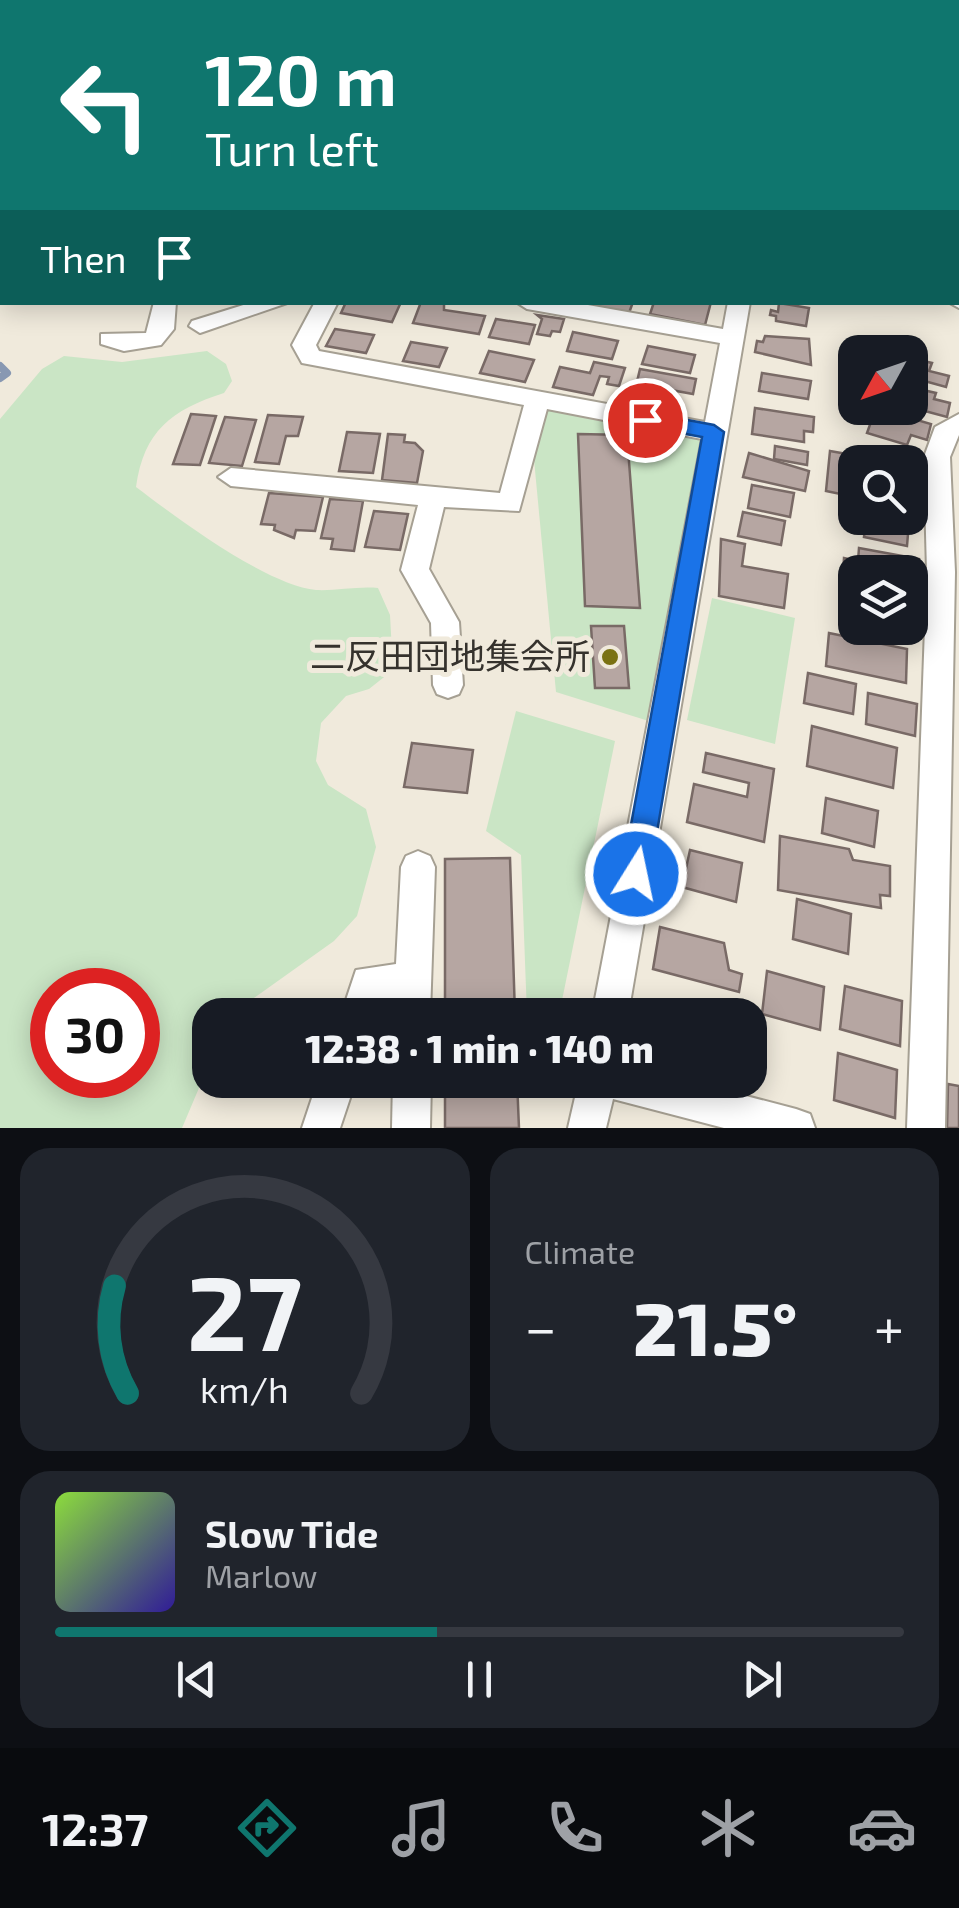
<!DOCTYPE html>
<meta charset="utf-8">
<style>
:root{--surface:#171b24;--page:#20242c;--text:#f1f3f6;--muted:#9ea1a6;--line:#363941;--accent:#0f766e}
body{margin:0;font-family:"Exo 2","Noto Sans JP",sans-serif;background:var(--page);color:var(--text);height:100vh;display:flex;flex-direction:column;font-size:38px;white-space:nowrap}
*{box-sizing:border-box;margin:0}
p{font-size:32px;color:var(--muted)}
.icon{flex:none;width:55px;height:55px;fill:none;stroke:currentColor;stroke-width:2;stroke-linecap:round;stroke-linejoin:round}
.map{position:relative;height:1128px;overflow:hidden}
.panel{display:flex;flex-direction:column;gap:20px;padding:20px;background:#0d0f14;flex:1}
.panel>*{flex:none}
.top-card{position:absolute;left:0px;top:0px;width:960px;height:305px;box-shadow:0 5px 25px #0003;background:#0f766e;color:#fff;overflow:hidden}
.needle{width:65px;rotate:230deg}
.tools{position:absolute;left:838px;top:335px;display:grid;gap:20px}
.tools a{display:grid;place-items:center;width:90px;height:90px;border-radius:20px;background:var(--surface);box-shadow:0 5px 25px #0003;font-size:50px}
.speed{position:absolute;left:30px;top:968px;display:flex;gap:20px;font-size:50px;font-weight:700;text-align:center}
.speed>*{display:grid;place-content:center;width:130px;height:130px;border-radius:50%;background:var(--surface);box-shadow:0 5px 25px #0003;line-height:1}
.speed .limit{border:15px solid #d22;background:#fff;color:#111}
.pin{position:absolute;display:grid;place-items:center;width:85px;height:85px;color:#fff;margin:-42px;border:5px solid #fff;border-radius:50%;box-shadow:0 2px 10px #0007}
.me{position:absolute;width:110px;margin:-55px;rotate:10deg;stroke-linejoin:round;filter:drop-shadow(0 0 8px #0008)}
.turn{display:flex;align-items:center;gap:35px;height:210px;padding:0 40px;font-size:45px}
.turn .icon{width:130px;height:130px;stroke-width:2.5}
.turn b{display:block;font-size:70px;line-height:85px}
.then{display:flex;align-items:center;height:95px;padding:0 40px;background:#0003;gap:20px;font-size:38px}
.big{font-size:75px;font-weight:800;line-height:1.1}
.panel .widget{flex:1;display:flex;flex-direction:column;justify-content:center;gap:15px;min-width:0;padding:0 35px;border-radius:30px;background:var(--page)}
.panel .dial{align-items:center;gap:0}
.dial svg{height:260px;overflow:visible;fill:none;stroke:var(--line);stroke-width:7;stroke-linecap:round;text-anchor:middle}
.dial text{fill:var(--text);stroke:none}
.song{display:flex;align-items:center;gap:30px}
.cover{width:120px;height:120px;border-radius:15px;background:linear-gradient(135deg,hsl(90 70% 55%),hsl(250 70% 35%))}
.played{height:10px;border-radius:5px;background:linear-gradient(90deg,var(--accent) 45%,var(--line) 45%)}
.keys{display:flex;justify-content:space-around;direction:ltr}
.heat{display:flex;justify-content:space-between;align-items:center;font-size:55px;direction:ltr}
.panel .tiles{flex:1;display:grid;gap:20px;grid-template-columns:1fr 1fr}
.widget:last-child{grid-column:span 2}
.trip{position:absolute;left:192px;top:998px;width:575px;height:100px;border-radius:30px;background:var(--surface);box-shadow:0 5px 25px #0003;font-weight:800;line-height:100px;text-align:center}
.tab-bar{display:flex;height:160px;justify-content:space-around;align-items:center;background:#090b0e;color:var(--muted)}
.tab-bar .icon{width:70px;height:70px}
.tab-bar .active{color:var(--accent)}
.tab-bar b{font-size:45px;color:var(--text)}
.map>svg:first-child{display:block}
.green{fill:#cae5c5;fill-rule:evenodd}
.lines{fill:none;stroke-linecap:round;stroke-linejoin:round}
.stream{stroke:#8898b2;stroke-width:8}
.building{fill:#b6a6a2;stroke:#796a66;stroke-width:2.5}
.street-casing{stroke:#a6a093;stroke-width:4}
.street{fill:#fff;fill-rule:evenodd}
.route{fill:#1a73e8;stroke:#114b97;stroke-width:2.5}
.poi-dot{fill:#7a7213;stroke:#f0eadc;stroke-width:4}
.labels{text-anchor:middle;stroke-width:10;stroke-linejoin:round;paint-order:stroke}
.poi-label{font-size:35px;fill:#35322d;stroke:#f0eadc;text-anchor:end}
</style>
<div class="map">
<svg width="959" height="1128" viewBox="0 0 959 1128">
<rect width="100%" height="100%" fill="#f0eadc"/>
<!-- green -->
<g class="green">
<path d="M0 0 124 2H2L0 256Z"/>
<path d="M207 351 226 364 232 381 224 393C171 410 144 431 136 487 177 518 266 585 316 590 336 591 358 586 378 588L390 615 393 670 369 689 346 696 321 723 316 761 328 785 366 809 376 847 357 916 334 941 230 1015H210V1062L182 1128H0V419L42 369 64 356 122 362ZM138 990V1075H52V990Z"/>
<path d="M541 404 705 438 655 723 556 692 533 449Z"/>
<path d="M712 598 795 618 775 744 687 720Z"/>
<path d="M516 711 615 741 559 1015H527L521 855 486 831Z"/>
</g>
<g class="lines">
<!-- stream -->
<path class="stream" d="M0 366 7 373 0 378"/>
</g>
<!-- building -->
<g class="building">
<path d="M346 302H401L392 322 341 313Z"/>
<path d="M421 302H444V310L485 316 479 334 413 323Z"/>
<path d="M577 302H633L629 313Z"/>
<path d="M654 302H711L705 325 650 314Z"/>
<path d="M779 303 809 308 806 326 776 321V316L770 315 771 310 778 312Z"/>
<path d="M537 315 564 319 560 332 552 331 550 336 537 334 542 319Z"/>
<path d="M496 319 535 325 529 344 489 337Z"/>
<path d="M335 329 374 335 366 353 326 346Z"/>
<path d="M573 332 618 341 612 359 567 351Z"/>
<path d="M765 336 809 339 811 365 755 352 757 341 763 342Z"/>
<path d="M411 342 447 348 439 367 403 361Z"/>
<path d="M648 346 695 355 690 373 642 364Z"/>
<path d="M489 351 534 360 525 382 480 373Z"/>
<path d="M910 358 932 363 929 371 949 376 946 387 910 377Z"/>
<path d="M594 362 625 368 619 386 607 384 609 377 600 376 593 395 553 387 560 367 590 373Z"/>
<path d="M640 369 696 379 693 394 671 390 666 409 632 403Z"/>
<path d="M762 373 811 381 808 399 759 391Z"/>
<path d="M910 387 936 393 934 399 950 403 947 417 910 407Z"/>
<path d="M755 408 814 417 813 432 804 431V442L752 434Z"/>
<path d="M876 408 931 424 927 440 911 435 907 445 867 433Z"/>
<path d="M191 414 216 416 200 465 173 464Z"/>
<path d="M268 415 303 417 298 436H286L279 464 255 462Z"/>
<path d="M225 417 256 420 242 466 209 463Z"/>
<path d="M347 432 380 434 373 473 339 471Z"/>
<path d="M388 434 405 435 404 442 415 443 423 451 417 483 382 480Z"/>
<path d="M578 434 627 435 640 608 585 606Z"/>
<path d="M775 446 808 452 807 465 774 459Z"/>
<path d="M830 451 864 457 863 462H855V497L826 491Z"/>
<path d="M749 453 809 471 805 491 743 477Z"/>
<path d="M872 454 915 457 920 484H910V462H873Z"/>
<path d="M752 485 794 493 790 517 748 508Z"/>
<path d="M269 493 323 497 315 531 296 530 294 538 274 530 275 525 261 524Z"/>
<path d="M330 499 363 501 354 551 331 549 333 539 321 538Z"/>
<path d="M374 511 408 514 400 550 365 547Z"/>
<path d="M743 512 785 521 781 545 738 536Z"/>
<path d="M866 518 909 522 907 546 864 537Z"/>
<path d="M721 539 745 544 742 566 788 574 784 608 719 596Z"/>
<path d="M859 548 919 559 918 587 910 586V572L843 573 844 558 858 561Z"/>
<path d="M591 626H624L629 688H595Z"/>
<path d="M829 633 907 649 906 683 826 666Z"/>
<path d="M808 673 856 684 853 714 804 703Z"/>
<path d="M868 693 917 704 915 736 866 724Z"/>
<path d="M812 726 897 748 893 788 807 766Z"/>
<path d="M412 743 473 750 467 793 404 787Z"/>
<path d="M706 753 774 769 764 842 687 822 694 784 747 797 749 783 703 772Z"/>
<path d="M826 798 878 811 874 847 822 833Z"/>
<path d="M780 836 849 849 853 860 890 866V896L880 895 881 908 778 890Z"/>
<path d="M690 850 742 863 736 902 682 887Z"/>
<path d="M510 858 515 1015H445V859Z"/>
<path d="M797 899 851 914 848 954 793 939Z"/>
<path d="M660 927 724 943 729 970 742 974 739 992 653 969Z"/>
<path d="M767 971 824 987 820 1030 762 1014Z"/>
<path d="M845 986 902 1001 900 1046 840 1029Z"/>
<path d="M838 1053 897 1070 895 1118 834 1100Z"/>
<path d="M445 1080H517L519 1128H445Z"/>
<path d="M948 1084 959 1086V1128H947Z"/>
</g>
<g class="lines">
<defs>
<g id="street">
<path d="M580 0H596L597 2H581Z"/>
<path d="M864 0H886L887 2H865Z"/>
<path d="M958 117 959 118V130L958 129Z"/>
<path d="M959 184V197H958V184Z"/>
<rect x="958" y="257" width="1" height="14"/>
<path d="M958 293H959V308L948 302H958Z"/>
<path d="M154 302H176L174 329 161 345 124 351 101 344V334L146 333Z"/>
<path d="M253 302H290L200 333 189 326 192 321Z"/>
<path d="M315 302H338L316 345 319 351 705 422 720 343 527 309 516 302H571L723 329 728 302H750L628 1015H592L702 439 547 409 519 511 444 507 429 569 459 622 463 685 459 694 448 698 437 694 433 685 431 623 401 570 418 505 231 486 218 477 231 468 500 493 524 405 302 363 292 345Z"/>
<path d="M959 414V435L950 457 955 572 945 1128H907L927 572 924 457 935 427Z"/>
<path d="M418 851 430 856 435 867 430 1015H394L395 1000H382L377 1015H341L356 970 396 964 401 867 406 856Z"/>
<path d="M318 1080H356L340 1128H302Z"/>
<path d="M393 1080H431L430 1128H392Z"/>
<path d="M579 1080H685L796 1109 810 1114 815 1128H724L613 1099 606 1128H568Z"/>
</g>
</defs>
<!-- street casing -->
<use href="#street" class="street-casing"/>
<!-- street -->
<use href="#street" class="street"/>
</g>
<!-- route -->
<path class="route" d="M645 412 714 425 724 432 650 874 646 883 636 887 626 883 622 874 702 437 638 425 635 420Z"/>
<!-- markers -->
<circle class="poi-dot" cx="610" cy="657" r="10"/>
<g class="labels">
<!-- poi labels -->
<g class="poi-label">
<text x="590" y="669">二反田団地集会所</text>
</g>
</g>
</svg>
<div class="tools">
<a><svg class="needle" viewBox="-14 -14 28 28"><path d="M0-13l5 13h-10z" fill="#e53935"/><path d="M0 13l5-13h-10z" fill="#9ea1a6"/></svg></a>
<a><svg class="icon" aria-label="search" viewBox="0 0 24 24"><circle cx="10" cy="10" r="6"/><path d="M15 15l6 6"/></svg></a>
<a><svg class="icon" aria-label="layers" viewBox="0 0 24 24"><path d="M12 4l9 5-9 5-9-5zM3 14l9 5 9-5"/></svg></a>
</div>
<div class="speed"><div class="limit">30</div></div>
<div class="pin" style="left:645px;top:420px;background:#d93025"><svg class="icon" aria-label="arrive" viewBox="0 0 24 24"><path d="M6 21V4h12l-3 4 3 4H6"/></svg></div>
<svg class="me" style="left:636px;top:874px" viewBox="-20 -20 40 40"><circle r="17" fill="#1a73e8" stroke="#fff" stroke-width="3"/><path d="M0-11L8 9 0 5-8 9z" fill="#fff"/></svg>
<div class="trip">12:38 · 1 min · 140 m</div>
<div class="top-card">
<div class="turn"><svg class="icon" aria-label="left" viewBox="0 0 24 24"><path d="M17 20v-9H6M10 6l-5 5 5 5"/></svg><div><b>120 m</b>Turn left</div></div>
<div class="then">Then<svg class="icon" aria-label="arrive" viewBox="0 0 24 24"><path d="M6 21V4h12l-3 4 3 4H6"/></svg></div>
</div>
</div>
<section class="panel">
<div class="tiles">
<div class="widget dial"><svg viewBox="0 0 100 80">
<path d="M14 69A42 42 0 1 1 86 69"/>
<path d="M14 69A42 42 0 0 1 10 36" stroke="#0f766e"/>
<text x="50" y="56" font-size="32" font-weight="700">27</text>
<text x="50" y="72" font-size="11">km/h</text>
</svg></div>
<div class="widget"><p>Climate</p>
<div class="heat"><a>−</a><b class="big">21.5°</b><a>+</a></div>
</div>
<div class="widget">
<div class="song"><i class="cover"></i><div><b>Slow Tide</b><p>Marlow</p></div></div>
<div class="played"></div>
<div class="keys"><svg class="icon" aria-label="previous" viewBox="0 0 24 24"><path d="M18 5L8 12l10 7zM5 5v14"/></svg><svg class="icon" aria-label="pause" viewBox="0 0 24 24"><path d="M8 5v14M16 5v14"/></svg><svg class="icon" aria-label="next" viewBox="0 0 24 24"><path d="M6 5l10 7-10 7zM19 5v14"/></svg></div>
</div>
</div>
</section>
<nav class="tab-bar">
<b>12:37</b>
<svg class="icon active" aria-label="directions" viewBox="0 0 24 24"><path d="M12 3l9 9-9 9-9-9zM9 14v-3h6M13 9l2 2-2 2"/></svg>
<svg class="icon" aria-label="music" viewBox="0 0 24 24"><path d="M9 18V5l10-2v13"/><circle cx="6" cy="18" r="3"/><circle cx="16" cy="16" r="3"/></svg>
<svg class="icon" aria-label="phone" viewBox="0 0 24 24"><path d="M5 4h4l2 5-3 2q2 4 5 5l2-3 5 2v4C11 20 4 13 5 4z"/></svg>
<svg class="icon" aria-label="climate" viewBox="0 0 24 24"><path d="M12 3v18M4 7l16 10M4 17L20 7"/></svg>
<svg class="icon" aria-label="car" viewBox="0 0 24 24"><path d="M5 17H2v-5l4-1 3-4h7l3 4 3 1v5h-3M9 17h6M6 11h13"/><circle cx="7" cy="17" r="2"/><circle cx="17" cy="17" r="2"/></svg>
</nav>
